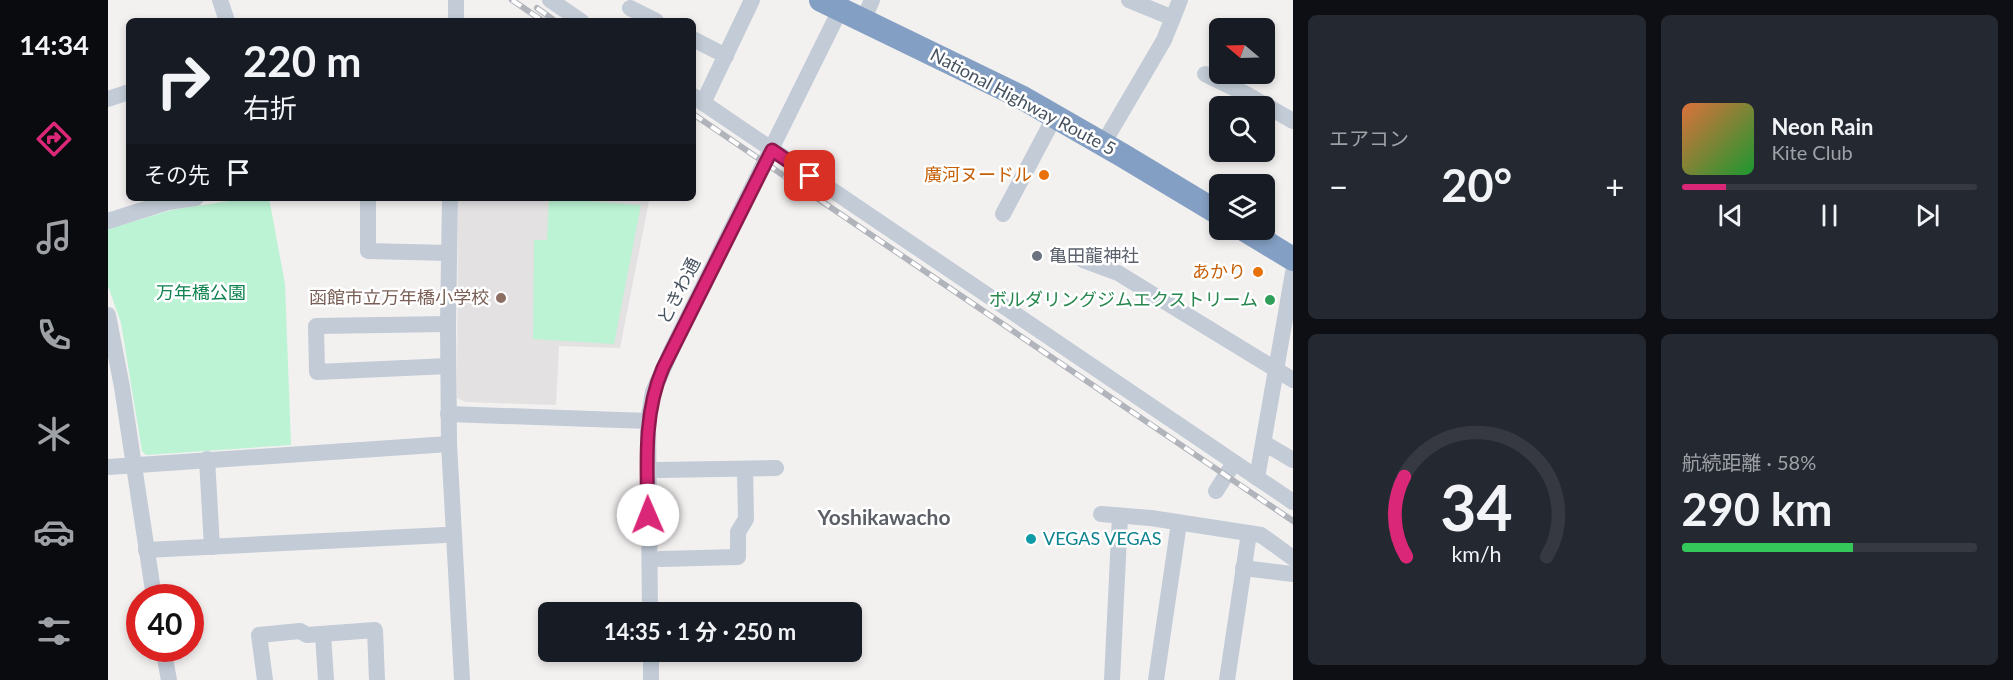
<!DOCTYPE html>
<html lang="ja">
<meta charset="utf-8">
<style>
:root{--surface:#171b24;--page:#242831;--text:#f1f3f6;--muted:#9ea1a6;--line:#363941;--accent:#db2777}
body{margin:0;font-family:Lato,"Noto Sans JP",sans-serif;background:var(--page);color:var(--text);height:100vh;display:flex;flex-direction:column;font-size:22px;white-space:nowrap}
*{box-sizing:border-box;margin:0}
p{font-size:20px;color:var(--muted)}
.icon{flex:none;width:33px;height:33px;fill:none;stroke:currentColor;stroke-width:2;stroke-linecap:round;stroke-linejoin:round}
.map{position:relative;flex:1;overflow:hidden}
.sheet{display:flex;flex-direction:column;gap:15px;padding:15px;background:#0d0f14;width:720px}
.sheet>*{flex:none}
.guide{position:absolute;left:18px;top:18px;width:570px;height:183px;border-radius:9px;box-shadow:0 3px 9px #0003;background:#171b24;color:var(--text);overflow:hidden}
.needle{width:39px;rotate:289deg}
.controls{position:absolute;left:1101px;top:18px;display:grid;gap:12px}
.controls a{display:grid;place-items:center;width:66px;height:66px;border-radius:9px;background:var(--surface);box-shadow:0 3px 9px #0003;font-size:30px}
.speed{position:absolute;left:18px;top:584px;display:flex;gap:12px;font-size:30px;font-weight:700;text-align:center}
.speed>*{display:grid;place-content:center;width:78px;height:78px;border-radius:50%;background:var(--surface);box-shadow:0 3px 9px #0003;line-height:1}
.speed .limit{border:9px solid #d22;background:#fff;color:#111}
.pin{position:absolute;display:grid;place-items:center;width:51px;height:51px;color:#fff;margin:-26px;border-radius:12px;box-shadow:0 3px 9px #0006}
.me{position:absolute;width:66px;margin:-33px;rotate:359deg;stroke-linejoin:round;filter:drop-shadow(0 0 4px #0008)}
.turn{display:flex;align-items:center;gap:21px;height:126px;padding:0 18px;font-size:27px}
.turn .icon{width:78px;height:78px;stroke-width:2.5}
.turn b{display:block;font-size:42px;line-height:51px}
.then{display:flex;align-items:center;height:57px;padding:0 18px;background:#0003;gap:12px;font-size:22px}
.big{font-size:45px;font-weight:700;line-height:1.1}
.sheet .tile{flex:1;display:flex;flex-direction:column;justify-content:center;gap:9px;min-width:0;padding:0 21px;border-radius:9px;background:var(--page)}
.sheet .dial{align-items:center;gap:0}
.dial svg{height:156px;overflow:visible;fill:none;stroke:var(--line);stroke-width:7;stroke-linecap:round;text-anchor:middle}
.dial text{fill:var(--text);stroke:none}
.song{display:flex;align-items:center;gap:18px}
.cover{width:72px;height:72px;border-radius:9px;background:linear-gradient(135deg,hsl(20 70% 55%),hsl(130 70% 35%))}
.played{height:6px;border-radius:3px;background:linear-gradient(90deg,var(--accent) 15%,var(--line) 15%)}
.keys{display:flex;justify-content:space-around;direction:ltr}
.heat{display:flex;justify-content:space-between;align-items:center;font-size:33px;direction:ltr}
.charge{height:9px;border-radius:4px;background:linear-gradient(90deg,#34c759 58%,var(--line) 0)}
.sheet .tiles{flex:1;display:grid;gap:15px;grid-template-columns:repeat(2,1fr)}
.trip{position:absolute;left:430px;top:602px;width:324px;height:60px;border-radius:9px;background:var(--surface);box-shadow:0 3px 9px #0003;font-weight:700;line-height:60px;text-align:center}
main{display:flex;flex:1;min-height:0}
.dock{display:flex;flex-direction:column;width:108px;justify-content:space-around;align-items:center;background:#090b0e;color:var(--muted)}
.dock .icon{width:42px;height:42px}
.dock .active{color:var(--accent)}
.dock b{font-size:27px;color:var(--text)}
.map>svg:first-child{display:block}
.education{fill:#e4e1e2}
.green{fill:#bbf3d4}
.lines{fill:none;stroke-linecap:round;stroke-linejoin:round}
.minor{stroke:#c2cbd6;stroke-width:16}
.highway{stroke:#839fc3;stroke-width:24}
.rail-casing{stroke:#b1b4bb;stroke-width:6}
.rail{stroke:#fff;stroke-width:4;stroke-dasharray:11;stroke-linecap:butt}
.route-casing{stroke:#8e194d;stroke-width:15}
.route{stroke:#db2777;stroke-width:10}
.food-dot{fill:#e8710a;stroke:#fff;stroke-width:2}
.worship-dot{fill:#6b7280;stroke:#fff;stroke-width:2}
.education-dot{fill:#8d6e63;stroke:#fff;stroke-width:2}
.leisure-dot{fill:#2e9e5b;stroke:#fff;stroke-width:2}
.culture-dot{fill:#0f9aa8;stroke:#fff;stroke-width:2}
.labels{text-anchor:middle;stroke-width:5;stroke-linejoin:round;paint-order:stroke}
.street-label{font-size:18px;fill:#46525f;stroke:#fff}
.food-label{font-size:18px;fill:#c56008;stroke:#fff;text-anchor:end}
.worship-label{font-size:18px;fill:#5b616d;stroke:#fff;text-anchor:start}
.park-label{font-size:18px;fill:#0e834f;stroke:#fff}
.education-label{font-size:18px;fill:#785e54;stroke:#fff;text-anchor:end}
.leisure-label{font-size:18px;fill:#27864d;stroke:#fff;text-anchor:end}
.culture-label{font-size:18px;fill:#0d838f;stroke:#fff;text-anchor:start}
.quarter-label{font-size:21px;font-weight:bold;fill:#5c6066;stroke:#fff}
</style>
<main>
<nav class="dock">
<b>14:34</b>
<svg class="icon active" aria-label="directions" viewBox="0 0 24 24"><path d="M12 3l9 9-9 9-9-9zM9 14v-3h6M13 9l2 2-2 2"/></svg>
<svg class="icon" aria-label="music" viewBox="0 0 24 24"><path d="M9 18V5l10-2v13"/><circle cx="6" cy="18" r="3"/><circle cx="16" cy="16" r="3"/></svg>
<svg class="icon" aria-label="phone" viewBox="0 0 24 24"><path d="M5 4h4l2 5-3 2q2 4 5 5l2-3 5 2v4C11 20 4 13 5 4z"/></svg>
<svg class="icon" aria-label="climate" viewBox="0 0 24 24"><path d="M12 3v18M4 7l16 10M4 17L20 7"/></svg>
<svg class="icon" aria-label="car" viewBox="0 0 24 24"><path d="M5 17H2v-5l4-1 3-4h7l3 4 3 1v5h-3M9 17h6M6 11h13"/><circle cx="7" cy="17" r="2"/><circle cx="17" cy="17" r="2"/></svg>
<svg class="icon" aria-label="filters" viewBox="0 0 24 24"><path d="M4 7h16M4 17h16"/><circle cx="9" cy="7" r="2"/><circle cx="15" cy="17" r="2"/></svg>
</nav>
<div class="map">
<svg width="1185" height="680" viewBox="0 0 1185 680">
<rect width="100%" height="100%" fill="#f3f0f0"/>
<!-- education -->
<path class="education" d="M350 198H487L541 201 512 348 451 346 448 405 358 402 349 398Z"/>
<!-- green -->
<g class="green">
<path d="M139 198H161L177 284 183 445 38 455 34 451 13 323 0 286V229L64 210Z"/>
<path d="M441 198 533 205 506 344 425 339 426 240H439Z"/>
</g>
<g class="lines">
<!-- minor -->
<g class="minor">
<path d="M112 0 119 21"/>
<path d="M442 0 473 21"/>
<path d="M1021 0 1065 18"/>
<path d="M522 8 548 21"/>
<path d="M348 21V0"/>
<path d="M755 21 764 0"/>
<path d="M585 39 618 56"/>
<path d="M1097 74 1138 94 1185 121"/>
<path d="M585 96 1185 502"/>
<path d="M0 99 21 92"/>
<path d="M595 103 644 0"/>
<path d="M995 144 1056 40 1072 0"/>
<path d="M260 198V251L341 253"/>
<path d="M342 198 340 324 341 444 354 680"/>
<path d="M895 214 947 116"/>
<path d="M0 221 60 202 88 198"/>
<path d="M975 260 1010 273 1185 380"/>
<path d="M0 315 14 387 46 597"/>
<path d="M340 324 208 326 209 372 340 366"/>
<path d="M340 414 540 421"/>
<path d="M1156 443 1185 460"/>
<path d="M99 459 104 547"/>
<path d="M0 467 341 444"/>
<path d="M550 470 668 468"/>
<path d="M1149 478 1185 273"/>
<path d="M1108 491 1122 469"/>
<path d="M993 514 1043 518 1153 535 1185 558"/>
<path d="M38 550 337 535"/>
<path d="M552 559 630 557V532L638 519 637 469"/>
<path d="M1135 568 1185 574"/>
<path d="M542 612 540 421 545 392 564 349 732 10"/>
<path d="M215 634 218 680"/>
<path d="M55 648 61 680"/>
<path d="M543 651V680"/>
<path d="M157 680 151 635 192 631 199 635 267 630 269 680"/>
<path d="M1004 680 1012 516"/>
<path d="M1048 680 1071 523"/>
<path d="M1119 680 1141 533"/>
</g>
<!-- highway -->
<g class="highway">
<path d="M713 0 913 97 1014 155 1112 214"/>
<path d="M1137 230 1185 259"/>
</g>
<defs>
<g id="rail">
<path d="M404 0 435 21"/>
<path d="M429 8 447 21"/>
<path d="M585 114 1185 521"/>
</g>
</defs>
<!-- rail casing -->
<use href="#rail" class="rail-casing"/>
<!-- rail -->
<use href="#rail" class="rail"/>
</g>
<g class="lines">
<defs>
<path id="route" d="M540 515C539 465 535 414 555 368L664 150 702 176"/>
</defs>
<!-- route casing -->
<use href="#route" class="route-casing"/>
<!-- route -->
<use href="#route" class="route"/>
</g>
<!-- markers -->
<g class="food-dot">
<circle cx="936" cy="175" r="6"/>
<circle cx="1150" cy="272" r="6"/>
</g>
<circle class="worship-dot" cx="929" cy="256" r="6"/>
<circle class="education-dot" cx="393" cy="298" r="6"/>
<circle class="leisure-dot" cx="1162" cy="300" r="6"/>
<circle class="culture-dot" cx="923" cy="539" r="6"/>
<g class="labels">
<!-- street labels -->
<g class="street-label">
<text transform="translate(915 102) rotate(28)" y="6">National Highway Route 5</text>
<text transform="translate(571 291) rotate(-63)" y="6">ときわ通</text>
</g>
<!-- food labels -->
<g class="food-label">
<text x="924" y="181">廣河ヌードル</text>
<text x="1138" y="278">あかり</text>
</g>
<!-- worship labels -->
<g class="worship-label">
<text x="941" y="262">亀田龍神社</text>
</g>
<!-- park labels -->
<g class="park-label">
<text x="93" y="299">万年橋公園</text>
</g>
<!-- education labels -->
<g class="education-label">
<text x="381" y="304">函館市立万年橋小学校</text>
</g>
<!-- leisure labels -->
<g class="leisure-label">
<text x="1150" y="306">ボルダリングジムエクストリーム</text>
</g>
<!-- culture labels -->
<g class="culture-label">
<text x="935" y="545">VEGAS VEGAS</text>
</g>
<!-- quarter labels -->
<g class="quarter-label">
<text x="776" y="525">Yoshikawacho</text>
</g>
</g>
</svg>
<div class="controls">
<a><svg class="needle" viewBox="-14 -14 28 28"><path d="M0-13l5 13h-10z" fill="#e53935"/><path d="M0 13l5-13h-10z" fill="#9ea1a6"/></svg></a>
<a><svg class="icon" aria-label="search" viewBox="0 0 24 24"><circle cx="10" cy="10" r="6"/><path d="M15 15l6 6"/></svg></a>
<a><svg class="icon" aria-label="layers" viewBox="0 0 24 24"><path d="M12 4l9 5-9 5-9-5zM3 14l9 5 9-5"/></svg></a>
</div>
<div class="speed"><div class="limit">40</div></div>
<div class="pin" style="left:702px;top:176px;background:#d93025"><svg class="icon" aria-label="arrive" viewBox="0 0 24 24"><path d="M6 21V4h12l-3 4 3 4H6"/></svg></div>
<svg class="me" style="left:540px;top:515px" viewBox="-20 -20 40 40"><circle r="19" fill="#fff"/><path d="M0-13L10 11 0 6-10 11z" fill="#db2777"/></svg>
<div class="trip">14:35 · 1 分 · 250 m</div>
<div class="guide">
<div class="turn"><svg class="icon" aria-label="right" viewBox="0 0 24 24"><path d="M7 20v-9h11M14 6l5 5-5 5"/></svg><div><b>220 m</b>右折</div></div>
<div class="then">その先<svg class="icon" aria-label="arrive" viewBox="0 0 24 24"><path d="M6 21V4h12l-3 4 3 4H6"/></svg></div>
</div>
</div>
<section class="sheet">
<div class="tiles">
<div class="tile"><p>エアコン</p>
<div class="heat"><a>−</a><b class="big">20°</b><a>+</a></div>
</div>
<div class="tile">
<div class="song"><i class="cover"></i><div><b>Neon Rain</b><p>Kite Club</p></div></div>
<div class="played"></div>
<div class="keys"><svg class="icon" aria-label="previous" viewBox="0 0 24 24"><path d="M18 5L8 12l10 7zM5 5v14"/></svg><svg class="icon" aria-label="pause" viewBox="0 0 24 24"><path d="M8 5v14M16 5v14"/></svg><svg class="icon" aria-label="next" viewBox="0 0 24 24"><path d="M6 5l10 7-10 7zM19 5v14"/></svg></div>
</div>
<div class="tile dial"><svg viewBox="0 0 100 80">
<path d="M14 69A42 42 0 1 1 86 69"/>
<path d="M14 69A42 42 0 0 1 13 28" stroke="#db2777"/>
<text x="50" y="56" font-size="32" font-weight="700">34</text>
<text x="50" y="72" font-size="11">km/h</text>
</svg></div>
<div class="tile"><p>航続距離 · 58%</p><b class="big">290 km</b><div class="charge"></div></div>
</div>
</section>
</main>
